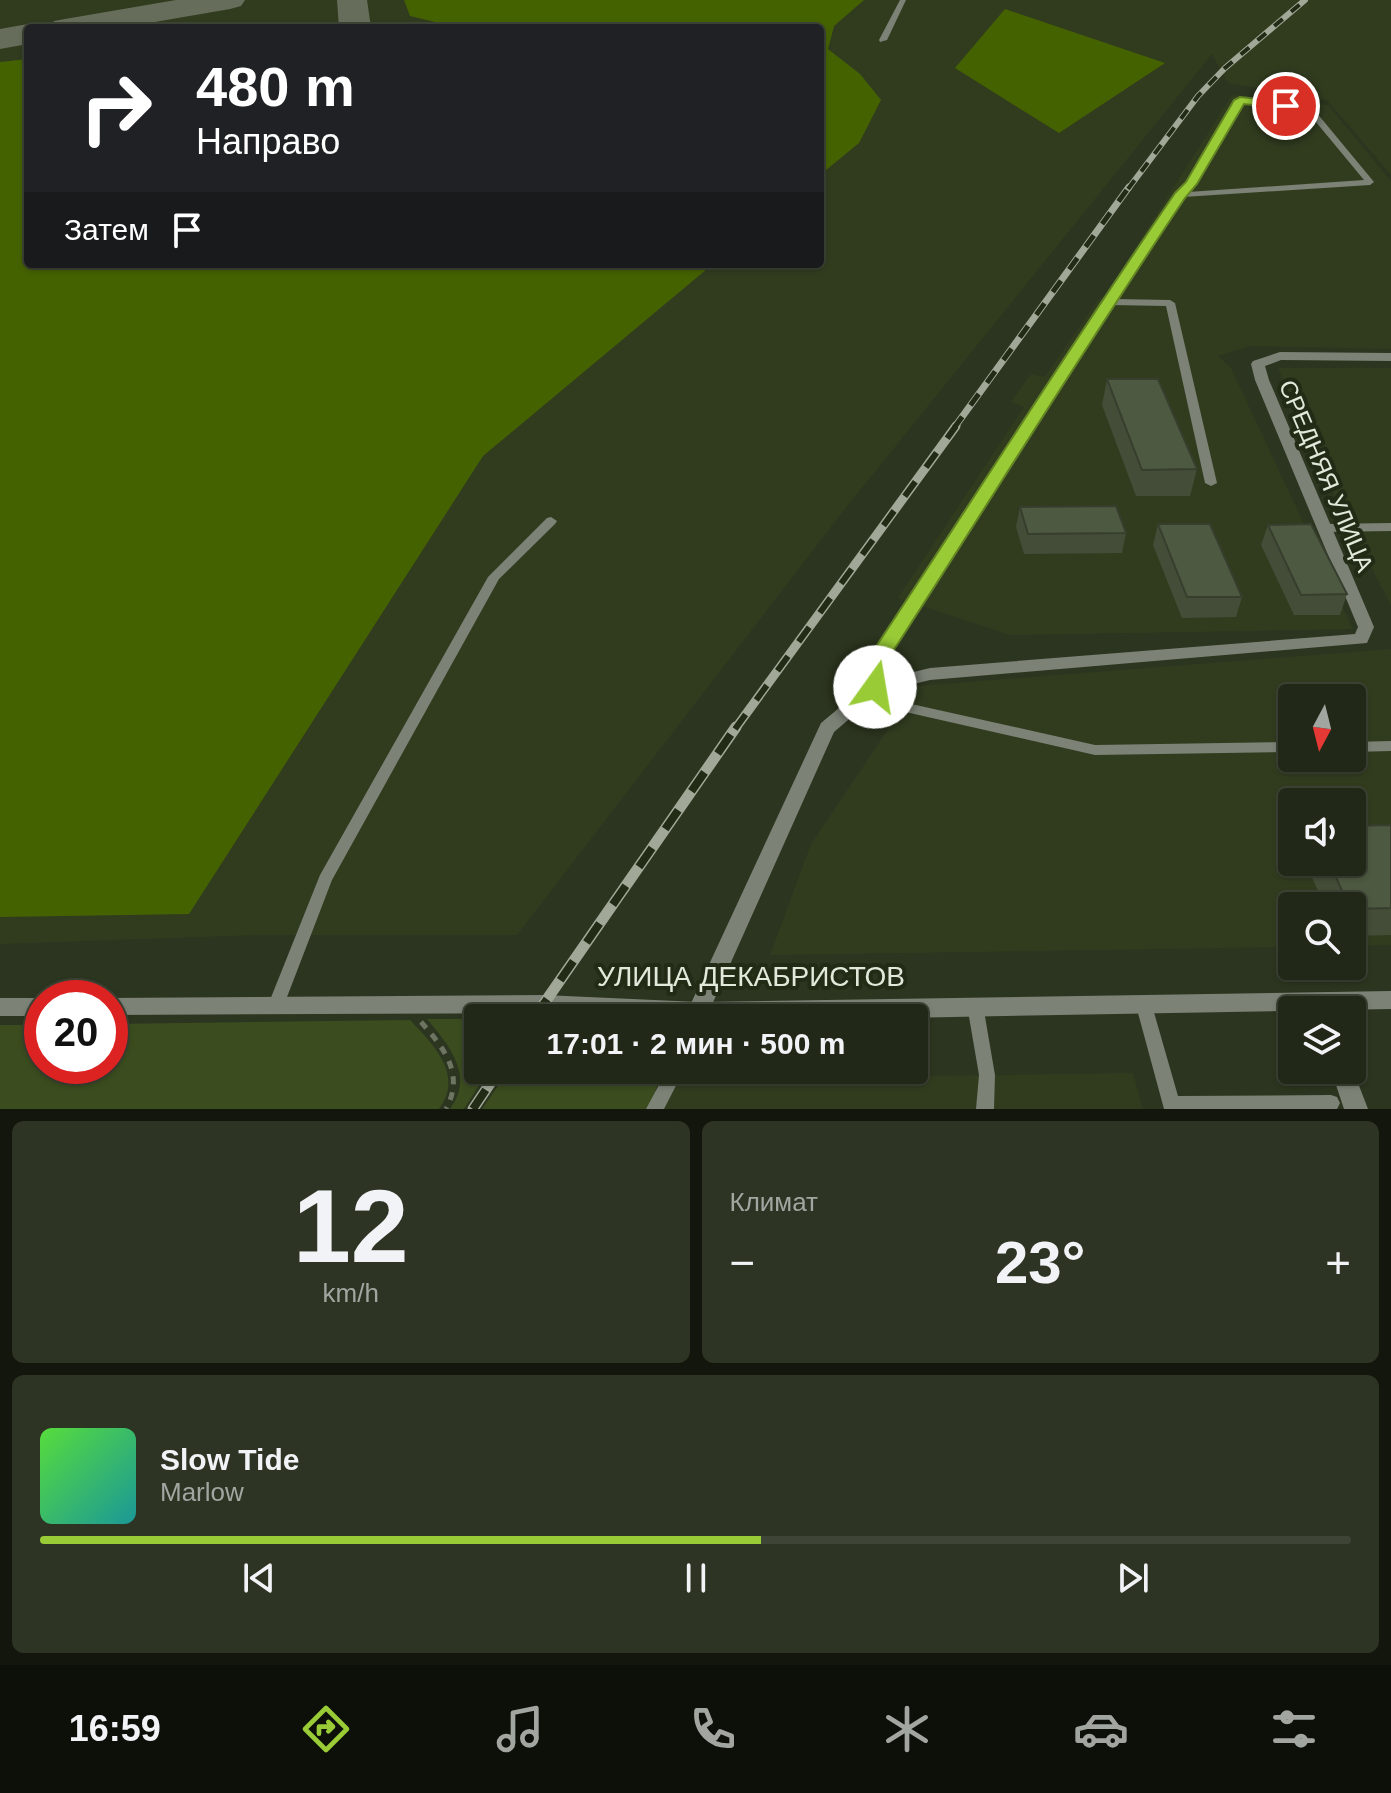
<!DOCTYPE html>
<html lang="ru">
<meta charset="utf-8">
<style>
:root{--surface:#212817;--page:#2d3424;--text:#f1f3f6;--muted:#a2a6a1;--line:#3e4436;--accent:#98cb36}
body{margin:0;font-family:Arial,sans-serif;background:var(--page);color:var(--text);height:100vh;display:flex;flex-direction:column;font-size:30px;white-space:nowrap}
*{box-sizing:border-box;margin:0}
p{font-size:26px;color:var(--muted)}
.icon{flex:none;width:44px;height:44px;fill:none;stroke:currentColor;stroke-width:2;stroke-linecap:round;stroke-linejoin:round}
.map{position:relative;height:1109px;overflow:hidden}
.details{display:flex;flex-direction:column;gap:12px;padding:12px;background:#12160d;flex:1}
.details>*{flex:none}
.hud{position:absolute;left:24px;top:24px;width:800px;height:244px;border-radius:8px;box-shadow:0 2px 6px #0004,0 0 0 2px var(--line);background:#202124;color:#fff;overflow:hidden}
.needle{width:52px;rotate:187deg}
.tools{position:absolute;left:1278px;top:684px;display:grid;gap:16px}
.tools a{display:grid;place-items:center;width:88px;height:88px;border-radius:8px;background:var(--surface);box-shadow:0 2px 6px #0004,0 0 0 2px var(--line);font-size:40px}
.speed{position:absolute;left:24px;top:980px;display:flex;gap:16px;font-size:40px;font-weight:700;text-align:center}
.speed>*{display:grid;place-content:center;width:104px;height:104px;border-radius:50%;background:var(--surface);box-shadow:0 2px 6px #0004,0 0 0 2px var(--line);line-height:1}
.speed .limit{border:12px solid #d22;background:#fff;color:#111}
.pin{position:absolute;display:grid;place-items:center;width:68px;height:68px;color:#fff;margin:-34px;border:4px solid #fff;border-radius:50%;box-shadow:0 2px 8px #0007}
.me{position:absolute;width:88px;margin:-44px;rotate:13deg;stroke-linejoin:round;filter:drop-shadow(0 0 6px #0008)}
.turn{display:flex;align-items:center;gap:28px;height:168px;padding:0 40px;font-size:36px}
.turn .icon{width:104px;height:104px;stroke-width:2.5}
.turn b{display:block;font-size:56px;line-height:68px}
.then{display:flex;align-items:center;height:76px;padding:0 40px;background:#0003;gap:16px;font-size:30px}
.big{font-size:60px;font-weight:700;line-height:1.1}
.details .card{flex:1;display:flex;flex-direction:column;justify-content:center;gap:12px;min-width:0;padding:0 28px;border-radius:12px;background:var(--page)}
.details .dial{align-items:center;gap:0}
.dial b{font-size:104px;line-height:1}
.song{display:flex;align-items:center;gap:24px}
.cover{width:96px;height:96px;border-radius:12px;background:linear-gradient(135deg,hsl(110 70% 55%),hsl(180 70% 35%))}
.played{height:8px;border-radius:4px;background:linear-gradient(90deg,var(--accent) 55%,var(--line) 55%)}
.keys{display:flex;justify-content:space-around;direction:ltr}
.heat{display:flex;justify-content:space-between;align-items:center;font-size:44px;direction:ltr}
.details .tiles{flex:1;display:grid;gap:12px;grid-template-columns:1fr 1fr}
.card:last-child{grid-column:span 2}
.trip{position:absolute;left:464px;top:1004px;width:464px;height:80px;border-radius:8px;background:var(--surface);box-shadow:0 2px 6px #0004,0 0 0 2px var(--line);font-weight:700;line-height:80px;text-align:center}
.dock{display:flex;height:128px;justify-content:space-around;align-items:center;background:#0d1009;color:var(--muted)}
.dock .icon{width:56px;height:56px}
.dock .active{color:var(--accent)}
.dock b{font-size:36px;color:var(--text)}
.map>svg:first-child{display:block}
.built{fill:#313c1f;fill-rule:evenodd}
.green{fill:#3b4d1f}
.forest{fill:#456200}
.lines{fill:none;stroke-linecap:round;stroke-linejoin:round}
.taxiway{fill:#666e5b;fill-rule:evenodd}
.path{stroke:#6d7562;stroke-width:5;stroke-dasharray:8 8;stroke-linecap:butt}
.service{fill:#7c8276;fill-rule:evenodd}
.minor{fill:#7c8276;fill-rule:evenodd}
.tertiary{fill:#7c8276;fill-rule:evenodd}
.rail-far3-casing{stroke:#a1a897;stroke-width:6}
.rail-far2-casing{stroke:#a1a897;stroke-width:7}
.rail-far1-casing{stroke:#a1a897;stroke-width:9}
.rail-casing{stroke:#a1a897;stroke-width:11}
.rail-far3{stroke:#222b15;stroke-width:4;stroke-dasharray:11;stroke-linecap:butt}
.rail-far2{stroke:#222b15;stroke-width:5;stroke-dasharray:14;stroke-linecap:butt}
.rail-far1{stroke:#222b15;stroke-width:6;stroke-dasharray:18;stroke-linecap:butt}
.rail{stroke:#222b15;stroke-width:8;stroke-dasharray:23;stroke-linecap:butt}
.wall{fill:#434d38}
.building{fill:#4e5941;stroke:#373e2e;stroke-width:2}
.route{fill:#98cb36;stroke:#638423;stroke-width:2}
.labels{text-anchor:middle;stroke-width:8;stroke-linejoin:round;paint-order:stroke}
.street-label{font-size:24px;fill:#e2e9db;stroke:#222b15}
.near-street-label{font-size:28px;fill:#e2e9db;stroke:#222b15}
</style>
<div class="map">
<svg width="1391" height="1109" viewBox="0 0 1391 1109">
<rect width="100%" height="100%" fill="#2c351f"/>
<!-- built -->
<g class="built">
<path d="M0 0H1391V175L1327 100 1228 83 1212 54 844 510 517 935H256L0 944ZM28 28H820V264H28Z"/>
<path d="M1232 95 1328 105 1391 181V349L1250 346 1218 356 1231 368 1353 629 1010 635 898 598 1024 407 1011 402 1031 374 1045 377 1097 301 1106 294Z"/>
<path d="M1278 368H1391V605L1340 508Z"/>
<path d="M1391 649V945L1352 946V906H1292V947L770 955 811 844 917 686ZM1292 698H1352V758H1292ZM1292 802H1352V862H1292Z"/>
<path d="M1133 1073 1143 1109H663L678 1080Z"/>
</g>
<!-- green -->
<g class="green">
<path d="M427 1019H478V1070H489L464 1109H450C475 1076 449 1045 427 1019Z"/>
<path d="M410 1020C434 1045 464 1075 439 1109H0V1025H42V1066H110V1024Z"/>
<path d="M509 1070H663L649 1109H482Z"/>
</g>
<!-- forest -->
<g class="forest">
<path d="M404 0H864L834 26 828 49 860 74 881 100 859 143 820 175V28H460L410 16Z"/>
<path d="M1005 9 1165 63 1059 133 955 68Z"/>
<path d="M28 59V264H713L483 456 189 914 0 917V62Z"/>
</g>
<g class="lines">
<!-- taxiway -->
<g class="taxiway">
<path d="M176 0H245L241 6 230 9 120 28H49L54 21 65 19Z"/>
<path d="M337 0H367L371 28H339Z"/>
<path d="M28 24 40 28H28V44L0 49V29Z"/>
</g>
<!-- path -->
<path class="path" d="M421 1022C444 1048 465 1074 446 1109"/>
<!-- service -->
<g class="service">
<path d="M900 0H906L887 40 880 42 879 40Z"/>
<path d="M1237 98 1311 106 1374 182 1370 185 1183 197 1115 299 1170 300 1175 303 1217 483 1211 486 1205 483 1166 306 1111 305 1061 387 884 659 880 690H870L868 687 873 656 1051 387 1103 302 1177 193 1188 183ZM1242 103 1306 110 1364 180 1188 192 1195 184Z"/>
<path d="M551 517 557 521 555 524 499 579 332 880 282 1010 276 1012 270 1010 268 1005 320 875 488 577 547 518Z"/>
<path d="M1391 523V531L1325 532 1319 528 1325 524Z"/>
<path d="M862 693 1095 745 1292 742V752L1095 755 857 701 855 698 857 695Z"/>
<path d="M1391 741V751L1352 752V742Z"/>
<path d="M1143 995 1149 997 1151 1002 1178 1096 1331 1095 1337 1097 1340 1103 1337 1109H1164L1135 1002 1137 997Z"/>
<path d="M975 998 981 1000 983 1005 995 1075 994 1109H976L979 1075 967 1005 969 1000Z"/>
<path d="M667 1070H684L664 1109H646Z"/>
</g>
<!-- minor -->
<g class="minor">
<path d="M1280 352 1391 353V361L1281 360 1265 366 1269 380 1374 627 1367 643 930 680 881 692 834 732 706 1018H690L687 1012 821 723 869 683 930 668 1355 634 1358 627 1255 380 1251 364 1253 361Z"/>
<path d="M1352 1067 1353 1070 1368 1109H1344L1331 1070H1352Z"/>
</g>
<!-- tertiary -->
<g class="tertiary">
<path d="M1391 991V1009L900 1018H631L544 1013 110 1015V998H106L544 995 698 1002Z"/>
<path d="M0 998H43L42 1016H0Z"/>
</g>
<defs>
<path id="rail-far3" d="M1128 189 1198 96 1225 68 1305 0"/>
<path id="rail-far2" d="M954 428 1129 187"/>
<path id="rail-far1" d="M735 729 956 426"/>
<g id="rail">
<path d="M534 1018 736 727"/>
<path d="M473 1109 499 1070"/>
</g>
</defs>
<!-- rail-far3 casing -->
<use href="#rail-far3" class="rail-far3-casing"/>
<!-- rail-far2 casing -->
<use href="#rail-far2" class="rail-far2-casing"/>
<!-- rail-far1 casing -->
<use href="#rail-far1" class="rail-far1-casing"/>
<!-- rail casing -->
<use href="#rail" class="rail-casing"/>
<!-- rail-far3 -->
<use href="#rail-far3" class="rail-far3"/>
<!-- rail-far2 -->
<use href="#rail-far2" class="rail-far2"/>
<!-- rail-far1 -->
<use href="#rail-far1" class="rail-far1"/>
<!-- rail -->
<use href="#rail" class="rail"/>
</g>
<!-- wall -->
<g class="wall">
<path d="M1107 379 1197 469 1190 496H1136L1102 405Z"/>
<path d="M1020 507 1126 533 1122 553 1024 554 1016 527Z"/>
<path d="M1158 524 1242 597 1236 617 1182 618 1153 545Z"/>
<path d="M1268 525 1347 594 1340 615H1294L1261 545Z"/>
<path d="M1391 825V935L1352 936V906H1325L1305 862H1352Z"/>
</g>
<!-- building -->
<g class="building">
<path d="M1107 379H1158L1197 469 1142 470Z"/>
<path d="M1116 506 1126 533 1028 534 1020 507Z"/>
<path d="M1158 524H1210L1242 597H1187Z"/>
<path d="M1311 524 1347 594 1301 595 1268 525Z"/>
<path d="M1391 825V908L1352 909V906H1349L1329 862H1352V826Z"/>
</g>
<!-- route -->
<path class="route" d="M1240 97 1286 102 1291 106 1286 109 1244 104 1197 184 1185 198C1083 350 987 506 888 659L883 692H868L865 687 871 654C973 500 1071 344 1175 193L1186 182 1234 100Z"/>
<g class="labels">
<!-- street labels -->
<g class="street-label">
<text transform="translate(1326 476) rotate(67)" y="8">СРЕДНЯЯ УЛИЦА</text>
</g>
<!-- near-street labels -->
<g class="near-street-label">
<text x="751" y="986">УЛИЦА ДЕКАБРИСТОВ</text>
</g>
</g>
</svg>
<div class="tools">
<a><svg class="needle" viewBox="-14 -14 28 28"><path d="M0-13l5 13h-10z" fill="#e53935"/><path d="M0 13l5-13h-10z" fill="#a2a6a1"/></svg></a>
<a><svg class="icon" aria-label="sound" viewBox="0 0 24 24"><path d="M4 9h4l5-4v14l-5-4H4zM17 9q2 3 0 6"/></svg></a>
<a><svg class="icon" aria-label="search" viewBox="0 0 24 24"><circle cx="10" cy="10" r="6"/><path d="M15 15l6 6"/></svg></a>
<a><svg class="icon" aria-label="layers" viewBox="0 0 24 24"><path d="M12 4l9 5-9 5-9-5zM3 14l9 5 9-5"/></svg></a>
</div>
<div class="speed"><div class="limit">20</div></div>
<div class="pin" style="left:1286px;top:106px;background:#d93025"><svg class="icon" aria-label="arrive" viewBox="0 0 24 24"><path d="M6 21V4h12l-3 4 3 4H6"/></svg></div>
<svg class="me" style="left:875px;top:687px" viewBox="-20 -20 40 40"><circle r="19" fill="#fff"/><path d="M0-13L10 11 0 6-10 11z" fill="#98cb36"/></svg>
<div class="trip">17:01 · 2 мин · 500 m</div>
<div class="hud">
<div class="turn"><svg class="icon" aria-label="right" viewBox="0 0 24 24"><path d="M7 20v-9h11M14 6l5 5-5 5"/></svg><div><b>480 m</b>Направо</div></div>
<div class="then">Затем<svg class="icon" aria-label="arrive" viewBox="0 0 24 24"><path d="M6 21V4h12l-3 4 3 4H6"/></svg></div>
</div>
</div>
<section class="details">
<div class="tiles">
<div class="card dial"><b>12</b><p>km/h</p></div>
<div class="card"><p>Климат</p>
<div class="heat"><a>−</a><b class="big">23°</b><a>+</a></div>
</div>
<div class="card">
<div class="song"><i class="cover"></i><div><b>Slow Tide</b><p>Marlow</p></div></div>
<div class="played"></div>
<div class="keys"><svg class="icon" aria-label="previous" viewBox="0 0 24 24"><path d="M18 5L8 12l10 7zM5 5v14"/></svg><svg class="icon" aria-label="pause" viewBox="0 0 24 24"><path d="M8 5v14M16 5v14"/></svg><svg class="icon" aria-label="next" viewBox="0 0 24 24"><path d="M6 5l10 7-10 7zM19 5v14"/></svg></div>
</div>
</div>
</section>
<nav class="dock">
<b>16:59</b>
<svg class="icon active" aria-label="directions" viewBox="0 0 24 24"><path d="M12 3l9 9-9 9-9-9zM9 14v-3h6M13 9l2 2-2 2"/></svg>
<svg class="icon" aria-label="music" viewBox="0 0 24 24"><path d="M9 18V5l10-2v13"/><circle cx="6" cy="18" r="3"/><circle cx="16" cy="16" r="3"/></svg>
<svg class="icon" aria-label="phone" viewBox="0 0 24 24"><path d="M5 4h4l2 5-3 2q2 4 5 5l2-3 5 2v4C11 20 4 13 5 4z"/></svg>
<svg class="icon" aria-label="climate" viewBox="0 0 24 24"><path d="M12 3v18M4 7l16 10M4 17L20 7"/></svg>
<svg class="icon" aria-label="car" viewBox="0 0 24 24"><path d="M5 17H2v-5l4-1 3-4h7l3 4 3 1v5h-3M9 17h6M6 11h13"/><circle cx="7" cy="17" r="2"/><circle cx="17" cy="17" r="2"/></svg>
<svg class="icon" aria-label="filters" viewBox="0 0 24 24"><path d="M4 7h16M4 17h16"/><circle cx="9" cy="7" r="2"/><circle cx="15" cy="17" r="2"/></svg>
</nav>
